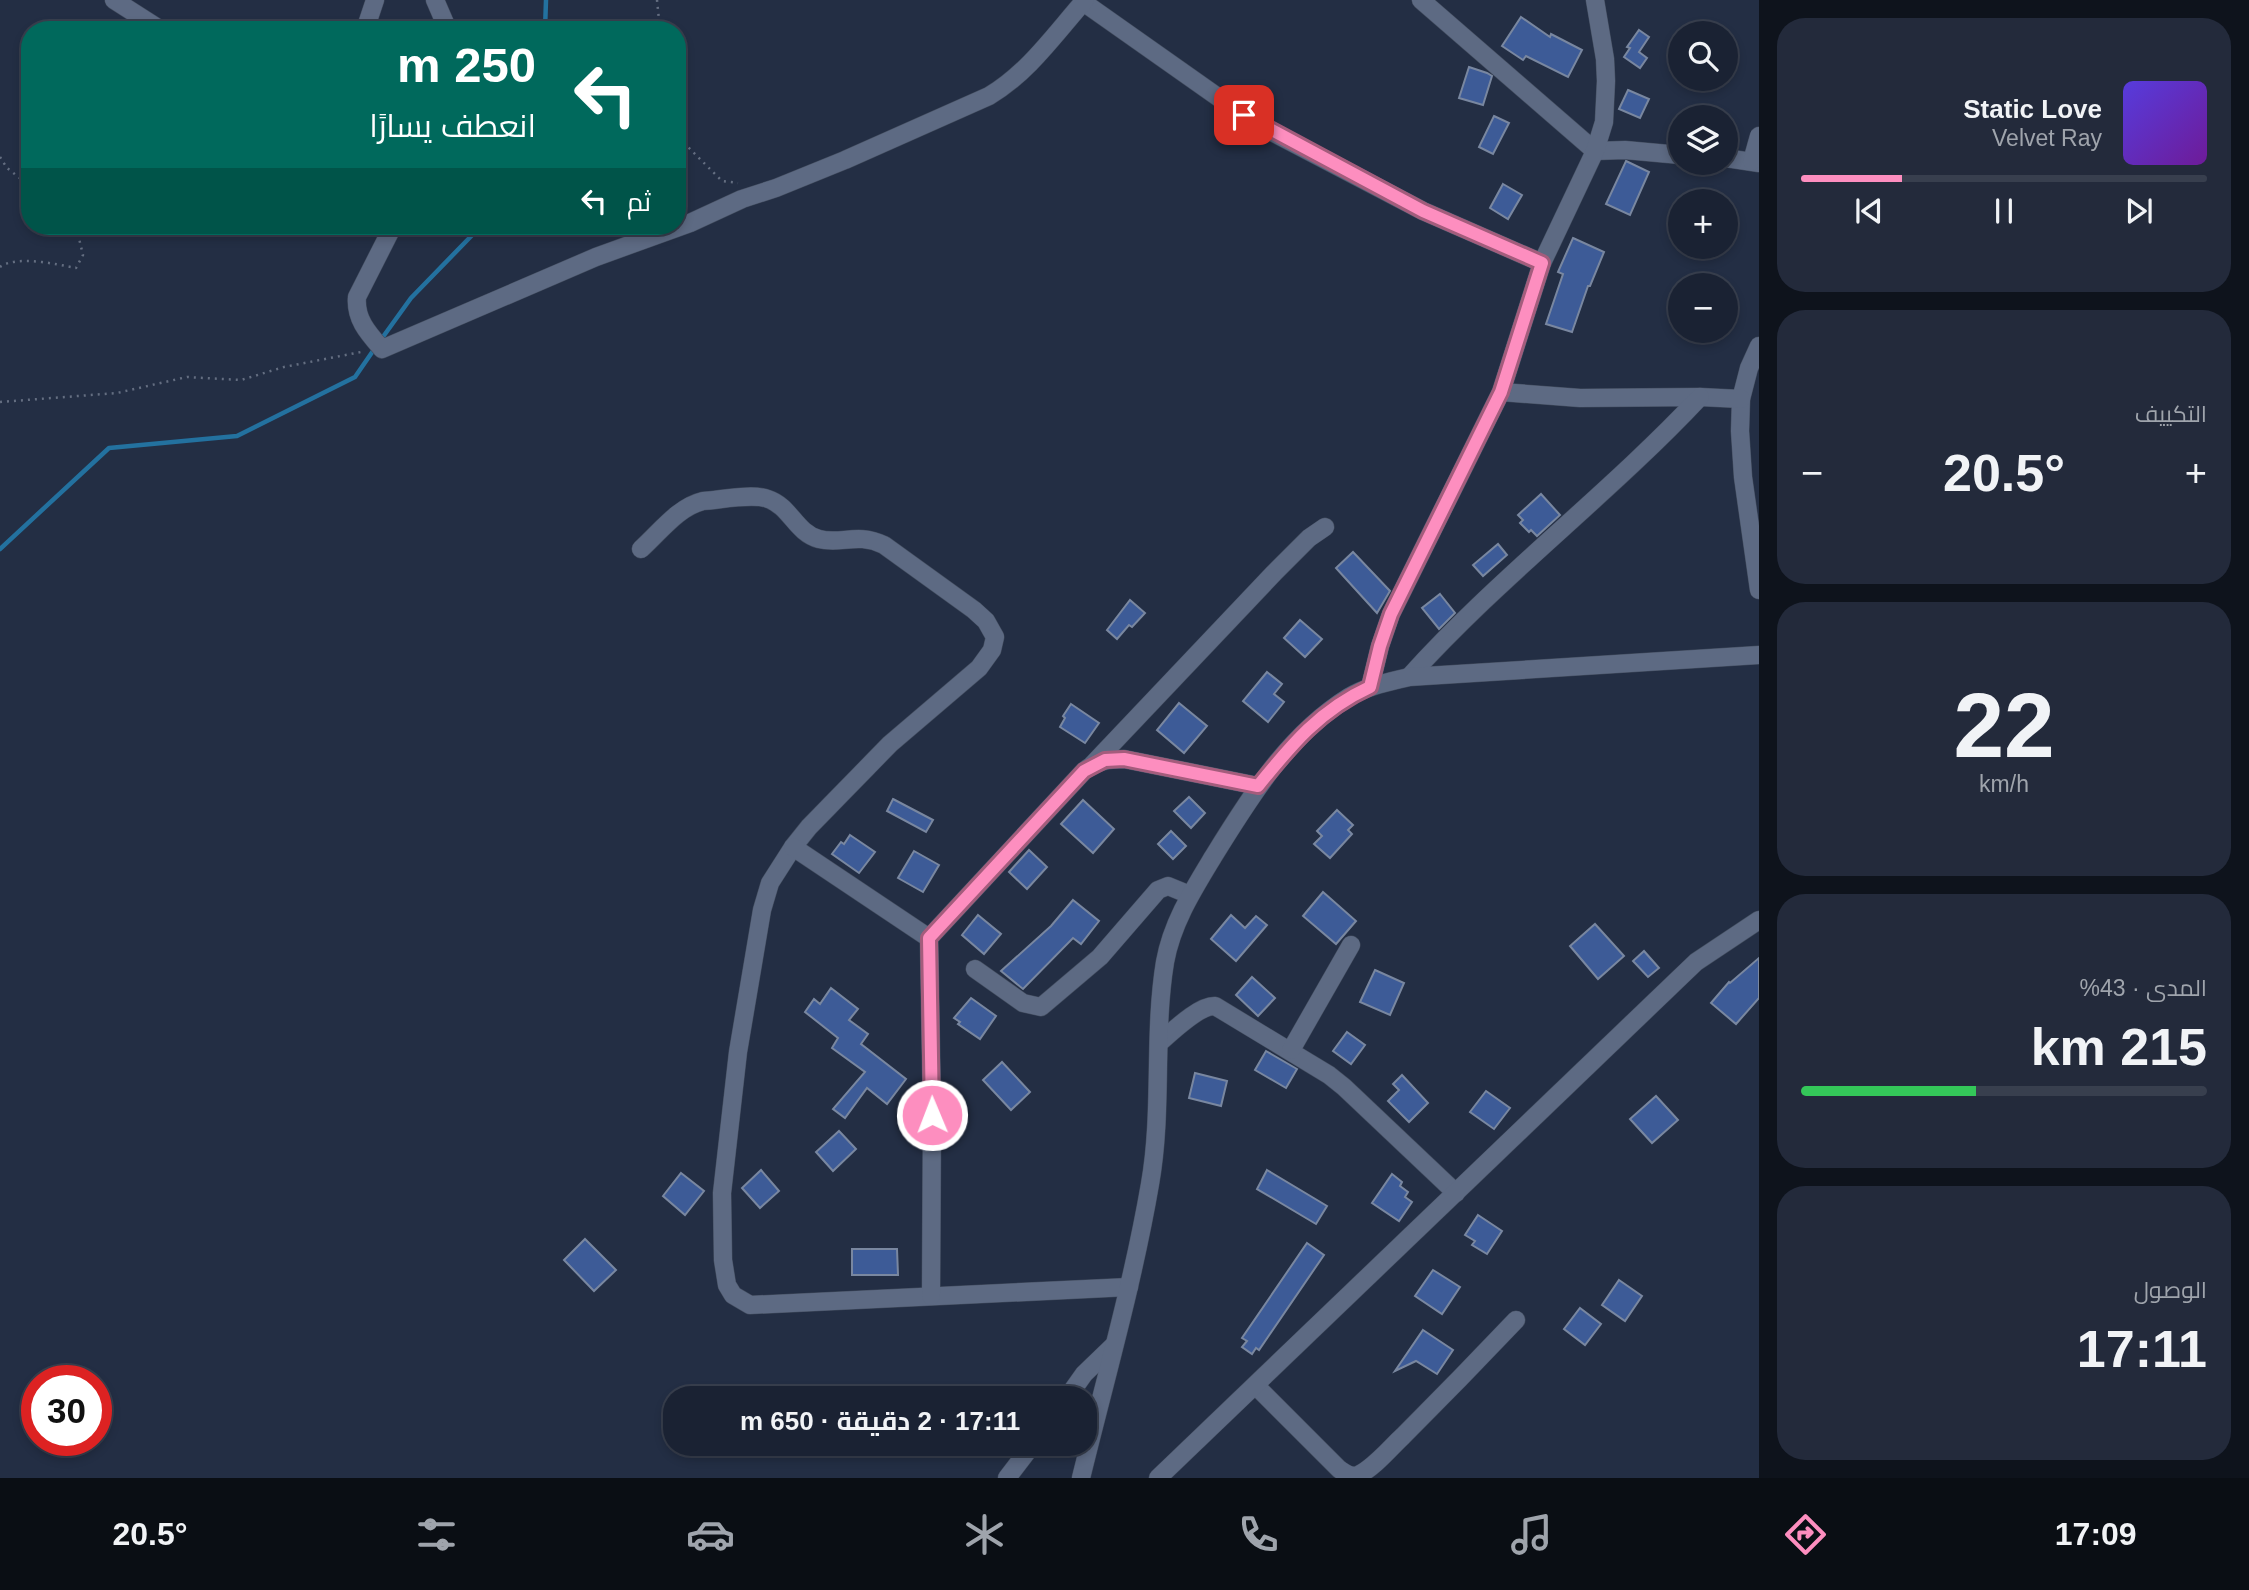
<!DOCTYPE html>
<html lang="ar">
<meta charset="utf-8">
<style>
:root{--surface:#1a2233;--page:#232a3b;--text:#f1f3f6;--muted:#9fa4ac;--line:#383f4e;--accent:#fd8ebf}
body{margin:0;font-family:Helvetica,Cairo,sans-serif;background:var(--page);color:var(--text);direction:rtl;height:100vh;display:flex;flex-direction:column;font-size:26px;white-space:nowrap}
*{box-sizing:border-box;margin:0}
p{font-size:23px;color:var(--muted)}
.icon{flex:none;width:38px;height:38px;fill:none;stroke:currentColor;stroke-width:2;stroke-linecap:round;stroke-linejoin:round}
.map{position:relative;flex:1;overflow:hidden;direction:ltr}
.side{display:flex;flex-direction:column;gap:18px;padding:18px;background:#0e131c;width:490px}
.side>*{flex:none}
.banner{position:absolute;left:21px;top:21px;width:665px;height:214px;border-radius:28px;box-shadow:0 4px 10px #0003,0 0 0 2px var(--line);direction:rtl;background:#00695c;color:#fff;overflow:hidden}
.buttons{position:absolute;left:1668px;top:21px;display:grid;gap:14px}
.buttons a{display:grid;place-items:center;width:70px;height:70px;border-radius:50%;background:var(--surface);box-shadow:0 4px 10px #0003,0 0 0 2px var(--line);font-size:35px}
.speed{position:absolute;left:21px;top:1365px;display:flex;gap:14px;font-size:35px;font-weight:700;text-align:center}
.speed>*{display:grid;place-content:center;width:91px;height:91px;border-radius:50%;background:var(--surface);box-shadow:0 4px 10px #0003,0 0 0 2px var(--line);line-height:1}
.speed .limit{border:10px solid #d22;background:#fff;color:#111}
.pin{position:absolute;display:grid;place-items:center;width:60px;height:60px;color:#fff;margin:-30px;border-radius:14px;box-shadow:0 4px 10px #0006}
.me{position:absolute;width:77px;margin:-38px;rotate:359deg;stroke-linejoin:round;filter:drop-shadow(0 0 5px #0008)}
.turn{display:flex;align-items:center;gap:24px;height:147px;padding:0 35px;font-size:32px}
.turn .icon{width:91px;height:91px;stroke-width:2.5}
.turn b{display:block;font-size:49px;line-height:60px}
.then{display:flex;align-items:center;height:66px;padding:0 35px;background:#0003;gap:14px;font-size:26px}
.big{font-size:52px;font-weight:700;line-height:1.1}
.side .tile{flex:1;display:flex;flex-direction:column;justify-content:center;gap:10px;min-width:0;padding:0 24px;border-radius:28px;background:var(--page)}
.side .dial{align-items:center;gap:0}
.dial b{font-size:91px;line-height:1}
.song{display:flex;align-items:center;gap:21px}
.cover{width:84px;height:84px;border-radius:10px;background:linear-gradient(135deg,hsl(250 70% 55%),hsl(280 70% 35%))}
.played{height:7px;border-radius:4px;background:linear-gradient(90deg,var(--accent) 25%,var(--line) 25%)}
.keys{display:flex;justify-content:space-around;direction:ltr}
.heat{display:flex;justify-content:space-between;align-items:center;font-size:38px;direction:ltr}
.charge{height:10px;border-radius:5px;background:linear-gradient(90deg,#34c759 43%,var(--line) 0)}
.trip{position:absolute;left:663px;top:1386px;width:434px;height:70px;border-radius:28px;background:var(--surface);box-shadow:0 4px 10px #0003,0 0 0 2px var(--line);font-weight:700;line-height:70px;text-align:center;direction:rtl}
.dock{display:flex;height:112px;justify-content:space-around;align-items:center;background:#0a0e14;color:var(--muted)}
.dock .icon{width:49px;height:49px}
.dock .current{color:var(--accent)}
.dock b{font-size:32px;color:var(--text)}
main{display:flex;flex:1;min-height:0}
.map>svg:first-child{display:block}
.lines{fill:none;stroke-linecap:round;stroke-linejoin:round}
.stream{stroke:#23719f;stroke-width:4.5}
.building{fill:#3d5b97;stroke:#7987a0;stroke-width:2}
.minor-casing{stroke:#434d5f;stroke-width:19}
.path{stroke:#646e81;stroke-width:2.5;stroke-dasharray:2 5;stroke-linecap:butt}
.minor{stroke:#5d6a83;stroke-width:18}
.route-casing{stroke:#a45c7c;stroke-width:18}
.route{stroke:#fd8ebf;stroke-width:12}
</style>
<main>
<section class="side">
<div class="tile">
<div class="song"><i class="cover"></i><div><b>Static Love</b><p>Velvet Ray</p></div></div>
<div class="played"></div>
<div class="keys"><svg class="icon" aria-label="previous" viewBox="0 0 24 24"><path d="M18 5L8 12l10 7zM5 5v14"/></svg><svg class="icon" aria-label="pause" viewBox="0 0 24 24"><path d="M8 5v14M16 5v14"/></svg><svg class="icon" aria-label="next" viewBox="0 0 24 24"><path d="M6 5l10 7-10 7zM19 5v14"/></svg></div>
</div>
<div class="tile"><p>التكييف</p>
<div class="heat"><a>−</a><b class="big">20.5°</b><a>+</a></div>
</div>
<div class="tile dial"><b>22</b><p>km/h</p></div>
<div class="tile"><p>المدى · 43%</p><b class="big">215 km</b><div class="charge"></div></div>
<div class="tile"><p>الوصول</p><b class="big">17:11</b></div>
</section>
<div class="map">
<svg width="1759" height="1478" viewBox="0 0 1759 1478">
<rect width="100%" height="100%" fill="#232e44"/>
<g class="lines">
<!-- stream -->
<g class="stream">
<path d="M545 30 546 0"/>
<path d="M380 341 411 298 481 226"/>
<path d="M0 549 109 448 237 436 355 377 375 348"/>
</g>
</g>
<!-- building -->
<g class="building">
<path d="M1521 17 1550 37 1551 34 1582 50 1568 77 1526 56 1523 60 1502 46Z"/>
<path d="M1639 30 1649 37 1639 52 1647 58 1640 68 1624 57 1630 48 1627 47Z"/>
<path d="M1469 67 1487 73 1492 76 1483 105 1459 98Z"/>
<path d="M1628 90 1649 99 1640 118 1619 109Z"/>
<path d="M1494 116 1509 123 1493 154 1479 147Z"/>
<path d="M1626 161 1649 172 1630 215 1606 204Z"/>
<path d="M1503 184 1522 195 1508 219 1490 208Z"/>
<path d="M1573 238 1604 252 1590 286H1588L1572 332 1546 324 1563 274 1558 272Z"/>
<path d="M1541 494 1560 515 1537 536 1531 530 1529 532 1520 523 1523 520 1518 515Z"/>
<path d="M1498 544 1507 555 1483 576 1473 565Z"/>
<path d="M1353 552 1390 591 1377 613 1336 568Z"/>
<path d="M1440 594 1455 613 1439 629 1422 608Z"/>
<path d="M1130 600 1145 613 1132 627 1129 625 1117 639 1107 630Z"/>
<path d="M1300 620 1322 639 1305 657 1284 638Z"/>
<path d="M1267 672 1282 684 1274 694 1284 702 1268 722 1243 701Z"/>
<path d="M1179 703 1207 726 1184 753 1157 730Z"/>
<path d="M1071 704 1099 723 1085 743 1060 727 1065 718 1063 716Z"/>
<path d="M1189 797 1205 813 1191 828 1174 811Z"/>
<path d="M893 799 933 820 926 832 887 811Z"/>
<path d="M1083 800 1114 829 1093 853 1061 824Z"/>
<path d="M1337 810 1353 825 1348 830 1352 834 1330 858 1314 844 1322 836 1317 831Z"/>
<path d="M1171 831 1186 846 1173 859 1158 844Z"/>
<path d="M850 835 875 852 859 873 832 854 841 842 844 844Z"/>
<path d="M1029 850 1047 867 1027 889 1009 872Z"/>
<path d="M914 851 939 865 923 892 898 878Z"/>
<path d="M1323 892 1356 921 1336 944 1303 916Z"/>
<path d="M1073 900 1099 921 1081 944 1073 938 1023 989 1001 971 1051 926Z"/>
<path d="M978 915 1001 934 984 954 962 935Z"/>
<path d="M1231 915 1245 928 1256 916 1267 925 1236 961 1211 939Z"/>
<path d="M1595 924 1624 956 1598 979 1570 946Z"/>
<path d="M1644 951 1659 968 1648 977 1633 961Z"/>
<path d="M1759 958V998L1736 1024 1711 1003 1729 982 1730 983Z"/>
<path d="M1375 970 1404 983 1390 1015 1360 1002Z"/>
<path d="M1252 977 1275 998 1258 1016 1236 995Z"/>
<path d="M831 988 858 1009 849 1020 868 1034 861 1044 906 1079 887 1104 867 1088 845 1118 833 1109 865 1072 832 1048 838 1038 805 1012 814 999 820 1004Z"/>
<path d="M971 998 996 1016 980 1039 958 1024 960 1022 954 1018Z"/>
<path d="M1347 1032 1365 1045 1351 1064 1333 1051Z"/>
<path d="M1266 1051 1297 1069 1286 1088 1255 1070Z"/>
<path d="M1002 1062 1030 1092 1011 1110 983 1080Z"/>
<path d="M1195 1073 1227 1081 1221 1106 1189 1098Z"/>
<path d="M1402 1075 1428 1103 1409 1122 1388 1101 1399 1090 1393 1084Z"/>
<path d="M1486 1091 1510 1108 1494 1129 1470 1112Z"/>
<path d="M1656 1096 1678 1120 1652 1143 1630 1119Z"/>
<path d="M839 1131 856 1149 833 1171 816 1152Z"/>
<path d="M761 1170 779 1191 760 1208 742 1188Z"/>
<path d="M1267 1170 1327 1206 1316 1224 1257 1189Z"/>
<path d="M681 1173 704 1191 685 1215 663 1196Z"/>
<path d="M1392 1174 1402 1182 1400 1186 1408 1192 1405 1197 1412 1202 1399 1221 1372 1203Z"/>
<path d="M1478 1215 1502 1231 1487 1254 1472 1245 1475 1241 1465 1235Z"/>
<path d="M585 1239 616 1270 594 1291 564 1260Z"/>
<path d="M1307 1243 1324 1255 1259 1350 1256 1348 1252 1354 1242 1347 1247 1341 1242 1338Z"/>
<path d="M852 1249H897L898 1275H852Z"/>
<path d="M1433 1270 1460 1287 1442 1314 1415 1296Z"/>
<path d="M1619 1280 1642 1296 1625 1321 1602 1305Z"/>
<path d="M1580 1308 1601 1324 1585 1345 1564 1329Z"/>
<path d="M1423 1330 1453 1350 1437 1374 1416 1361 1395 1371Z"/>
</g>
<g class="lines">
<defs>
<g id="minor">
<path d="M114 0 161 30"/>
<path d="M435 0 448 30"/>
<path d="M1421 0 1595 151 1625 150 1680 155"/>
<path d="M1083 2 1232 107 1274 133 1423 211 1542 263"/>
<path d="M365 30 375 0"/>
<path d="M1726 158 1759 163"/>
<path d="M1752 161 1759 136"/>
<path d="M393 226 357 297C355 319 368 333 382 349L596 257 690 223 742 199 776 188 845 160 989 96C1028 73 1055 34 1085 0"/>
<path d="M1759 346 1749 368 1741 399 1740 431 1743 477 1759 590"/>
<path d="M1501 392 1580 398 1700 397 1741 399"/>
<path d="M641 549C660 532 678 507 703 501 720 500 753 493 768 499 790 506 796 533 819 539 841 545 857 532 884 545L974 610 986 621 995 637 992 650 979 668 890 744 809 827 793 847 770 883 762 910 738 1052 722 1193 723 1260 727 1285 733 1295 750 1305 1129 1287"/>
<path d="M1409 677C1499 577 1608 495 1700 397"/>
<path d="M1370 687 1380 646 1391 614 1501 392 1542 263 1595 151 1604 122 1606 81 1605 59 1595 0"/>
<path d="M1092 765 1274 573 1309 538 1325 527"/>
<path d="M793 847 929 938"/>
<path d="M975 969 1023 1003 1041 1007 1100 957 1158 890 1168 886 1190 895"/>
<path d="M1159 1043C1172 1032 1199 1005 1215 1006L1329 1075 1344 1087 1456 1193"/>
<path d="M1291 1050 1351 945"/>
<path d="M931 1296 932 1115 929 938 1084 771C1097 761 1108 759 1124 759L1258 786"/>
<path d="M1256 1386 1339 1469C1345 1473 1351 1478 1358 1475 1373 1469 1391 1447 1403 1436 1441 1398 1479 1359 1516 1320"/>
<path d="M1067 1398 1084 1374 1113 1346"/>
<path d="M1007 1478 1033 1444"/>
<path d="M1081 1478C1105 1380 1133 1283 1150 1184 1163 1111 1153 1035 1165 962 1172 923 1193 890 1213 857 1250 797 1288 735 1349 697 1367 686 1389 682 1409 677L1759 655"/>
<path d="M1158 1478 1696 962 1759 920"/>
</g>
</defs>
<!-- minor casing -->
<use href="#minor" class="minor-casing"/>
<!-- path -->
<g class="path">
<path d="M657 0 660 30"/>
<path d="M677 123 683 142 722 181 738 183"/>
<path d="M0 157 7 168 30 186"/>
<path d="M0 267C16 255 56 264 76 268L83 255 76 226"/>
<path d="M0 402 117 393 187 377 241 380 284 367 361 352"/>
</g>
<!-- minor -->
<use href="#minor" class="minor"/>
</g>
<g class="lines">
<defs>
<path id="route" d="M932 1115 929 938 1084 771 1105 760 1124 759 1258 786C1292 744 1320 710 1370 687L1380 646 1391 614 1501 392 1542 263 1423 211 1244 115"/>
</defs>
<!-- route casing -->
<use href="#route" class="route-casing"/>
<!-- route -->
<use href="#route" class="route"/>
</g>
</svg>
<div class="buttons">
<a><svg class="icon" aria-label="search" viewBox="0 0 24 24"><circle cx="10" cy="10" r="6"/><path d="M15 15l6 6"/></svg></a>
<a><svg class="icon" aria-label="layers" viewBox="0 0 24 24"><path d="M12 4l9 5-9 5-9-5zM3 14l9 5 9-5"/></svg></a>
<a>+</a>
<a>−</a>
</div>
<div class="speed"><div class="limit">30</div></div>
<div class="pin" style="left:1244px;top:115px;background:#d93025"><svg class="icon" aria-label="arrive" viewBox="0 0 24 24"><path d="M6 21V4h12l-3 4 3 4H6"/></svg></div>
<svg class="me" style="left:932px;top:1115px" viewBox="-20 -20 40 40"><circle r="17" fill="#fd8ebf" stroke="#fff" stroke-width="3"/><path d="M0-11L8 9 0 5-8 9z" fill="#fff"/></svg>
<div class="trip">17:11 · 2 دقيقة · 650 m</div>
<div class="banner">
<div class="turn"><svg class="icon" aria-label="left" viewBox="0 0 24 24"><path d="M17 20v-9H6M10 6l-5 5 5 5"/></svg><div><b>250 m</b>انعطف يسارًا</div></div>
<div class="then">ثم<svg class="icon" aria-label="left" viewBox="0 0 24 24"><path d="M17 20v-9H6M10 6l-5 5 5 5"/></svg></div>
</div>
</div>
</main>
<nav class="dock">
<b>17:09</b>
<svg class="icon current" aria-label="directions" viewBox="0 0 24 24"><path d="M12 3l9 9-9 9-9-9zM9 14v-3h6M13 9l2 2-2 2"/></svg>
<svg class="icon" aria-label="music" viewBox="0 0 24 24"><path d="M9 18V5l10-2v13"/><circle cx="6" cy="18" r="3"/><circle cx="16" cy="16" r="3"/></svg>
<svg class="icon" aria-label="phone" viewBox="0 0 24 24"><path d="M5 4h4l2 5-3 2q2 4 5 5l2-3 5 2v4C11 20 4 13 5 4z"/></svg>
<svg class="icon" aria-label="climate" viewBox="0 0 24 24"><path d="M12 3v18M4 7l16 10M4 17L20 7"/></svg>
<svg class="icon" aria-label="car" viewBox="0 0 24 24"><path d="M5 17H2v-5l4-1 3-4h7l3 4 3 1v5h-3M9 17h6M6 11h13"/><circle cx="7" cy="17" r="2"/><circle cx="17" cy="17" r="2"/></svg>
<svg class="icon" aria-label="filters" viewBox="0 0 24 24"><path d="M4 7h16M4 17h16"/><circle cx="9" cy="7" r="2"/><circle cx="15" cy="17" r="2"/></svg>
<b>20.5°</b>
</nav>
